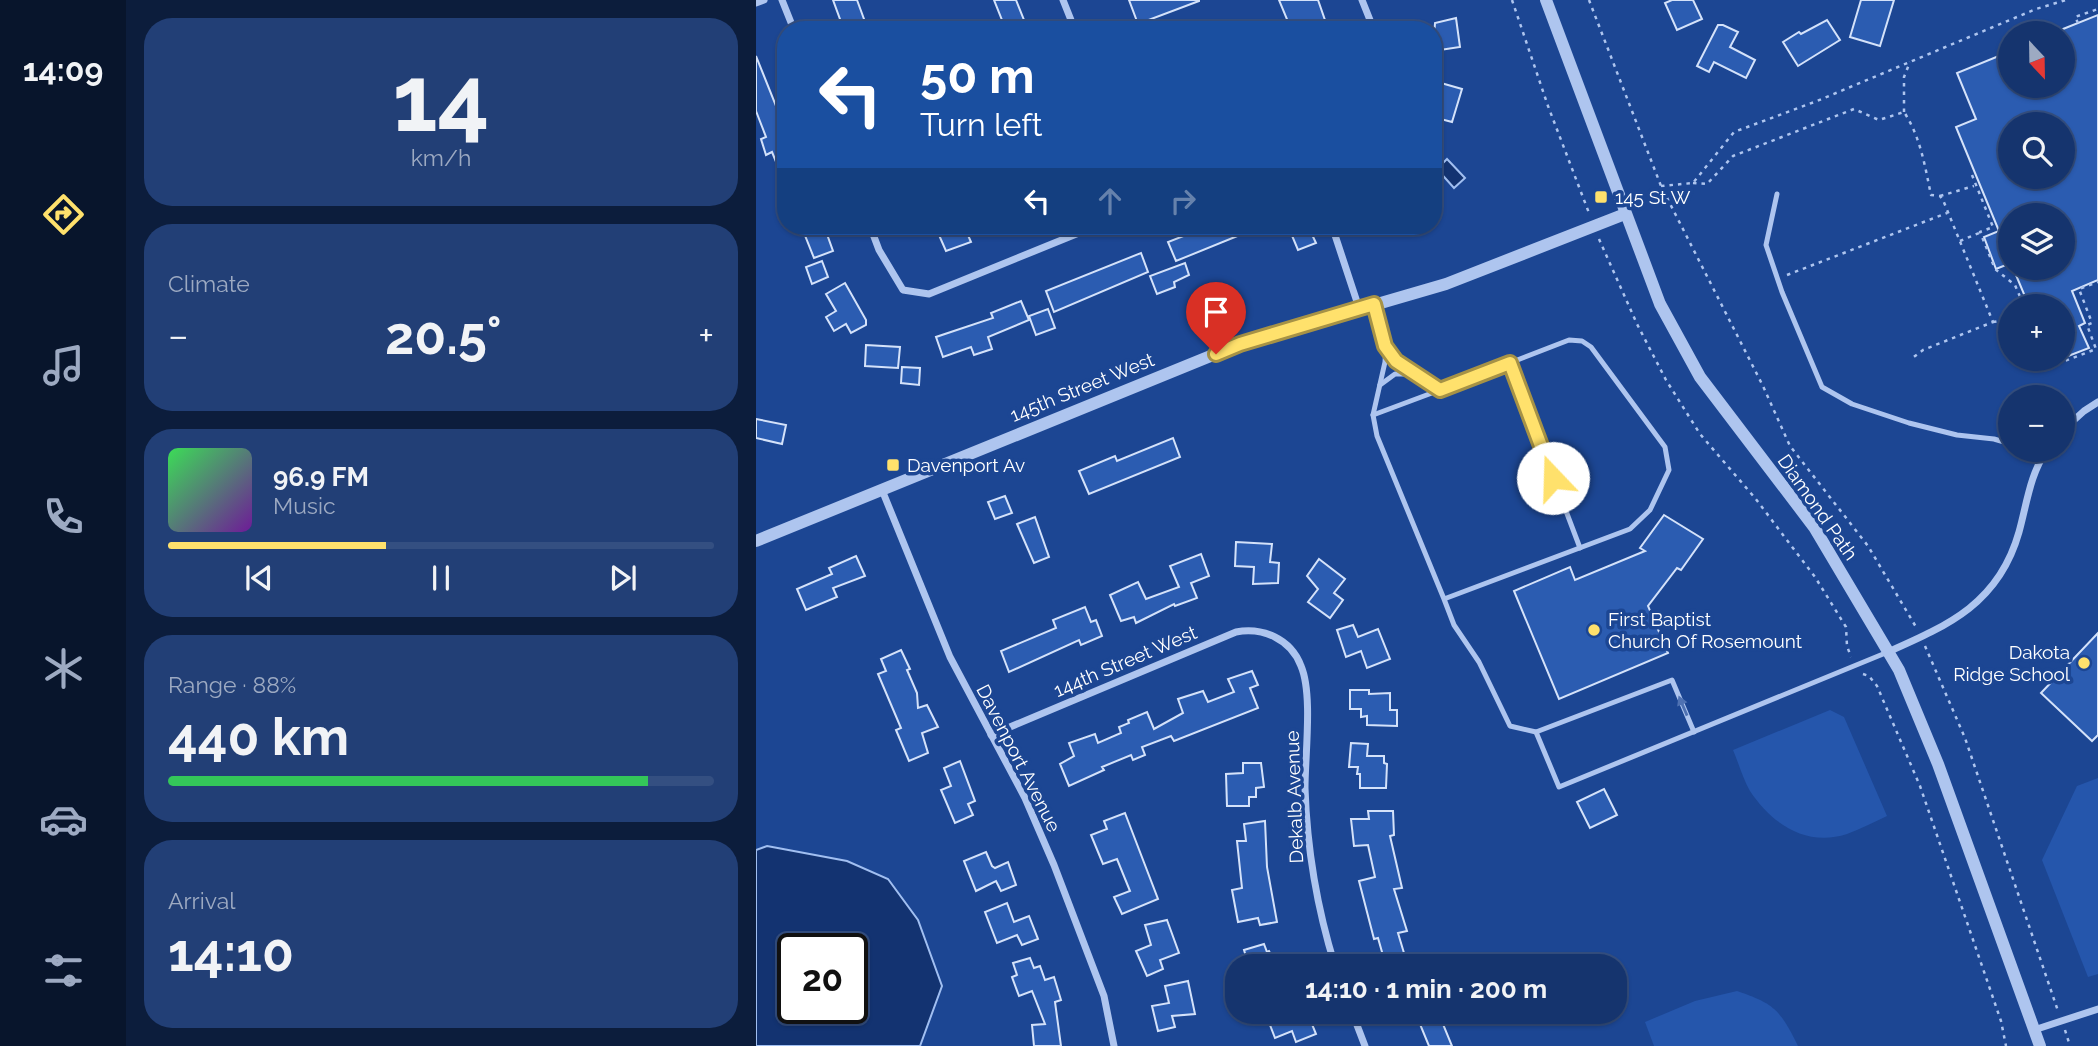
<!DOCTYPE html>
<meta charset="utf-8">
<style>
:root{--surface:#15346e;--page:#223f76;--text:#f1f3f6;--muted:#9daac2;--line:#344f81;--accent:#ffe16c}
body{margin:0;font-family:Raleway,sans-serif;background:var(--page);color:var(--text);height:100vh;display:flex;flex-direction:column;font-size:26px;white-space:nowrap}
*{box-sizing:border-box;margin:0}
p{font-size:23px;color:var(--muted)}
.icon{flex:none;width:38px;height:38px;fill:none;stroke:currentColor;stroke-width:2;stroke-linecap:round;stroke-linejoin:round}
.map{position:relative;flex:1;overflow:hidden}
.side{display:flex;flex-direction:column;gap:18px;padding:18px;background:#0c1d3c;width:630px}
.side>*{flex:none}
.banner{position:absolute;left:21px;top:21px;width:665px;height:214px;border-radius:28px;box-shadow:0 2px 5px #0004,0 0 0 2px var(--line);background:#1a4fa0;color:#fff;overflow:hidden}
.needle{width:46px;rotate:158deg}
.controls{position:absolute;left:1242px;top:21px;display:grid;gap:14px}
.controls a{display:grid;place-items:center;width:77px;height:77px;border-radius:50%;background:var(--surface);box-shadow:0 2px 5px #0004,0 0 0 2px var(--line);font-size:35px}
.speed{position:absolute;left:21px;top:933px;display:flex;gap:14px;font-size:35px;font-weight:700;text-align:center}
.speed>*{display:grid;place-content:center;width:91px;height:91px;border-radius:50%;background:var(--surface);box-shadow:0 2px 5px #0004,0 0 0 2px var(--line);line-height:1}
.speed .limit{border:4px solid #111;border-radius:10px;background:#fff;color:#111}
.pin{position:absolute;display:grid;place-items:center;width:60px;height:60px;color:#fff;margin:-72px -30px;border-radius:50% 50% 50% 0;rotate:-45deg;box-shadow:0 0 7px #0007}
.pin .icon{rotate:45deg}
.me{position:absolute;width:77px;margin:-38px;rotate:339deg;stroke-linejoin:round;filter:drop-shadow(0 0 5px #0008)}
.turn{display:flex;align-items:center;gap:24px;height:147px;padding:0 28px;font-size:32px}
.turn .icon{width:91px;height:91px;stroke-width:2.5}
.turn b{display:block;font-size:49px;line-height:60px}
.lanes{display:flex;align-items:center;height:66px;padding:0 28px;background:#0003;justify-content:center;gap:35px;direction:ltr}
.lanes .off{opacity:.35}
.big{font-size:52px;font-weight:700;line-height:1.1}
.side .card{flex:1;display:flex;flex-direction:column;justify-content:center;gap:10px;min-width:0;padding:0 24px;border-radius:28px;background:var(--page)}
.side .dial{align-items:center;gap:0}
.dial b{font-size:91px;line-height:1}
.song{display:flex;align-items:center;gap:21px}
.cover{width:84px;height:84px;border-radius:10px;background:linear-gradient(135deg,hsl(130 70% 55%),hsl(280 70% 35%))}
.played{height:7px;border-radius:4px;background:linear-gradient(90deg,var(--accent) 40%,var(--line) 40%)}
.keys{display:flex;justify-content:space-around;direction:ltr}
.heat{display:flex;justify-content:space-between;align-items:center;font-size:38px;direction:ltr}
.charge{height:10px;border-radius:5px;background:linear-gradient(90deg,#34c759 88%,var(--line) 0)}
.trip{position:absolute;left:469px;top:954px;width:402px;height:70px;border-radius:28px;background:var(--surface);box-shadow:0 2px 5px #0004,0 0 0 2px var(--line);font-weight:700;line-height:70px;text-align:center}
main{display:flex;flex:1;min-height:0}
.tabs{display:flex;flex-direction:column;width:126px;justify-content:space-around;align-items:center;background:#08152c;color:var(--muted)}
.tabs .icon{width:49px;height:49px}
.tabs .active{color:var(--accent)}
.tabs b{font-size:32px;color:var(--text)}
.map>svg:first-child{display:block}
.green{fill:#2556ac}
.water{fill:#133371;stroke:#a1bff1;stroke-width:2;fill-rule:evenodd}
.building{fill:#2b5cb1;stroke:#d4e2fa;stroke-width:2;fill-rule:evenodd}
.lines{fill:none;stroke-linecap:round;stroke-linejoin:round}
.path{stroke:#aec5ef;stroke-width:2.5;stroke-dasharray:3.5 5;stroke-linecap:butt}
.service{stroke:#aec5ef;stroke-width:5}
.minor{stroke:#aec5ef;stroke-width:7}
.tertiary{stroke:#aec5ef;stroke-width:12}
.oneway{fill:#4f72b3}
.route-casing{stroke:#a69246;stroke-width:18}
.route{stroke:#ffe16c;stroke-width:12}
.poi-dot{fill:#ffe16c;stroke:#1c4693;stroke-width:2.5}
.labels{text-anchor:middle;stroke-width:7;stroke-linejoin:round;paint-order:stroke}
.poi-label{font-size:19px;fill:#fff;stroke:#1c4693;text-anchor:start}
.street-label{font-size:19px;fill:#fff;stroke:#1c4693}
</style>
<main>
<nav class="tabs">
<b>14:09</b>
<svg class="icon active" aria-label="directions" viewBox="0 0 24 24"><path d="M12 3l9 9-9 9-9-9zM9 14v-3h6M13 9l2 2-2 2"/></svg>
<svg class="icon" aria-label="music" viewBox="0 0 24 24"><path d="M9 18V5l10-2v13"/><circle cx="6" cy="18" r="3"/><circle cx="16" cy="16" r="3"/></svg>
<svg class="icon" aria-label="phone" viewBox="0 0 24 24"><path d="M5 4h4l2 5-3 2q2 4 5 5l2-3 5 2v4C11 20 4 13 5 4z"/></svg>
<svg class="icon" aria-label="climate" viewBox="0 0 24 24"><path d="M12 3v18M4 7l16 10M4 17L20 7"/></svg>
<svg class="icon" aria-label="car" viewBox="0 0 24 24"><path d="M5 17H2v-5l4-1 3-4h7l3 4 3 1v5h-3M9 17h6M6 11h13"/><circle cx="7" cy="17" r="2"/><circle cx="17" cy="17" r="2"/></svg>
<svg class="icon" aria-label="filters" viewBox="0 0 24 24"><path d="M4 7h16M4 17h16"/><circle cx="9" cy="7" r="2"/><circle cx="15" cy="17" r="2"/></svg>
</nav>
<section class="side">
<div class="card dial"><b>14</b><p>km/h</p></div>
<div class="card"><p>Climate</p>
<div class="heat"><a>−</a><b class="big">20.5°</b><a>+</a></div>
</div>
<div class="card">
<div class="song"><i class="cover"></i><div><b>96.9 FM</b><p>Music</p></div></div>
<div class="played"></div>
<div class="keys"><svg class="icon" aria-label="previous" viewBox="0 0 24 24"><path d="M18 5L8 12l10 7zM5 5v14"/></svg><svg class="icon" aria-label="pause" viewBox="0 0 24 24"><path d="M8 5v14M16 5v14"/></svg><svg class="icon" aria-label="next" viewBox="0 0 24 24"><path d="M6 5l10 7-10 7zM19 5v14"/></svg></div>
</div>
<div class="card"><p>Range · 88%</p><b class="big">440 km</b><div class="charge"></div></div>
<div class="card"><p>Arrival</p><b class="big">14:10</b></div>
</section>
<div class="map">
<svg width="1342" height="1046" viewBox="0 0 1342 1046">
<rect width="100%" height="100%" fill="#1c4693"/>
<!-- green -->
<g class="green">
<path d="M1074 710 1088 717 1131 816C1118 822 1104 829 1091 834 1050 847 1016 824 994 791 987 779 983 764 977 750Z"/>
<path d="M1342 778V974L1332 977 1286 860 1321 786Z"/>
<path d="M981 991C1019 1004 1024 1010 1042 1046H898L889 1022 939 1001Z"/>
</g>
<!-- water -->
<g class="water">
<path d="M691 159 709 178 698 188 681 169Z"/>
<path d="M11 846 91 861 132 879 162 920 186 986 164 1046H0V850ZM37 948H96V1008H37Z"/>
</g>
<!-- building -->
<g class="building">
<path d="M77 0H101L112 30H88Z"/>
<path d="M238 0H260L272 30H250Z"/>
<path d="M373 0H443V1L382 24Z"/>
<path d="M523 0H562L570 23 554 30 551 22 535 29Z"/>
<path d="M916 0H937L946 19 921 30 909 3Z"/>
<path d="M1105 0H1138L1124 46 1094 37Z"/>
<path d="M1342 15V280L1316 291 1329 323 1323 326 1333 348 1307 358V306H1273L1257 268H1307V215H1255V263L1240 269 1228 237 1243 231 1200 127 1220 119 1201 73 1255 51V86H1307V29ZM1255 124H1307V177H1255Z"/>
<path d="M700 18 704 47 677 51 679 23Z"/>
<path d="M1071 20 1084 40 1042 66 1027 42 1043 32 1045 34Z"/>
<path d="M962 25H967L982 32 974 47 999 60 990 78 958 62 953 72 941 66Z"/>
<path d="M0 56 30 131V186L16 152 10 155 5 139 10 137 0 111Z"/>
<path d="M685 83 706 89 696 122 677 117V98H681Z"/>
<path d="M53 226H68L77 251 58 258 46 228Z"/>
<path d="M179 226H208L215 242 190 251Z"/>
<path d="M453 226H506L420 261 412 242Z"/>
<path d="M532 226H552L560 243 542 250Z"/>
<path d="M385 253 392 272 298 312 290 291Z"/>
<path d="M66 261 72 277 56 284 50 267Z"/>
<path d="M429 263 433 275 418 282 419 287 401 294 394 276Z"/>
<path d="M89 283 110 320V325L95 333 90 324 78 331 70 317 80 311 70 294Z"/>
<path d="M265 301 273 320 232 337 236 349 218 355 215 347 187 357 180 337 237 318 235 313Z"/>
<path d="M292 309 299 328 280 335 273 316Z"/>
<path d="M110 345 144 347 142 368 109 366Z"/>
<path d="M146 367 164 368 163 385 145 383Z"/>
<path d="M0 419 30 425 26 444 0 438Z"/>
<path d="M417 438 424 457 333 494 323 471 359 456 361 461Z"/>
<path d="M249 496 256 513 239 519 232 502Z"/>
<path d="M908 515 947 539 925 570 921 568 892 606 912 653 803 699 758 591 814 567 819 580 889 551 884 548Z"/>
<path d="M279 517 293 557 278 563 261 524Z"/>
<path d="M480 542 516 544 514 562 523 563 522 583 497 584 498 567 479 566Z"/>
<path d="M445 554 453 576 435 583 441 598 419 606 418 604 380 623 378 617 365 621 354 595 382 582 390 599 423 587 414 566Z"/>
<path d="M100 556 109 576 77 588 81 597 50 610 41 589 76 574 73 568Z"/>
<path d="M563 559 589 579 578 593 587 600 574 618 552 602 562 589 551 576Z"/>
<path d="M329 607 335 622 340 620 346 636 325 645 323 640 253 672 245 651 300 628 297 620Z"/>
<path d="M597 625 602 637 622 629 634 659 611 668 605 651 590 657 581 630Z"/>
<path d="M1342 633V735L1336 741 1285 693Z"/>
<path d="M145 650 154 669 151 670 161 693 162 708 171 705 182 727 166 733 172 753 153 761 140 730 145 728 122 674 130 671 125 659Z"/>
<path d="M496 671 502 685 494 688 502 708 418 741 415 736 386 747 389 755 377 760 375 755 346 767 348 770 313 786 304 764 318 756 313 743 339 734 342 743 365 733 363 727 373 723 372 720 391 712 398 729 427 713 422 699 447 691 452 702 478 692 472 679Z"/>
<path d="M594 690H613V694L634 693V710H641V726L611 725V716L605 717V709H594Z"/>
<path d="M595 743 612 744 611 756H628V763L631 764 630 788H604V774H601L602 767H593Z"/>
<path d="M204 761 219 801 212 804 217 815 199 823 185 790 195 786 188 768Z"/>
<path d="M487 763H505L508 787 500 788V797H493V806H471L470 774 487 773Z"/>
<path d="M848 789 861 815 834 828 821 802Z"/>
<path d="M612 811H637L638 835 634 836 646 888 638 889 651 931 642 933 648 953 628 959 622 938 618 939 603 881 619 877 612 845 598 846 595 819H613Z"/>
<path d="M369 813 402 899 366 914 358 897 374 891 361 859 347 864 335 835 351 829 348 821Z"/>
<path d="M509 821 511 867 521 922 504 925 502 918 482 922 476 890 486 888 481 841H490L488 824Z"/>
<path d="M230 852 236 866 239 868 252 862 260 885 245 891 240 881 220 891 208 861Z"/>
<path d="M251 903 258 922 273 916 282 939 266 945 261 935 241 943 229 912Z"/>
<path d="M411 920 423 953 404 960 407 969 391 976 380 951 395 945 389 925Z"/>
<path d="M508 944 511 952 513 951 521 966H478L491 960 488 950Z"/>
<path d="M274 958 278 968 284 966 289 980 298 977 305 1000 299 1002 305 1046H278L276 1025 289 1024 276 991 263 996 256 977 261 975 257 963Z"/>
<path d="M432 981 439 1014 416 1016 419 1027 402 1031 396 1006 413 1003 409 986Z"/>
<path d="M509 1012H551L560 1034 540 1042 536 1031 519 1038Z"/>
<path d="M659 1012H682L696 1046H673Z"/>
</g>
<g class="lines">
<!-- path -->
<g class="path">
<path d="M756 0 792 106 833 213"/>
<path d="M833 0 905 186 1007 386 1034 446 1112 546 1160 627"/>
<path d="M1322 23 1319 17 1342 9"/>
<path d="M1148 112V77L1154 62"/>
<path d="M1216 175 1237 227 1224 232 1239 269 1259 285 1268 306"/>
<path d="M937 183 951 184 977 156 1098 109 1123 120 1148 112C1165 138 1169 167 1175 195L1184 196 1187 200 1237 322 1167 350 1155 359"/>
<path d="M905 186 937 183 978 132 1061 101 1280 9 1310 0"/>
<path d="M1184 196 1218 186"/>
<path d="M843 239 881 324 910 380 944 434 999 498 1059 577 1090 627 1091 646 1095 657"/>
<path d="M1204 241 1223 233"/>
<path d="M1031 275 1191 213"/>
<path d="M1237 322 1255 319"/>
<path d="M1284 359 1288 369 1340 349 1331 325 1336 323 1323 289 1342 282"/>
<path d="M1169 646 1209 738 1302 1011"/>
<path d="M1107 674 1113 676 1121 686 1164 786 1245 1021 1250 1046"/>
<path d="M1309 1030 1314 1046"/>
</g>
<!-- service -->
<g class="service">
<path d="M1021 194 1010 245 1026 292 1066 387 1096 404 1153 423 1201 435 1238 439 1255 444"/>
<path d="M618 306 630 346"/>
<path d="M754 363 824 548"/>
<path d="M624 385 639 374H657"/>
<path d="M617 415 684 390"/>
<path d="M1272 450 1287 456"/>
<path d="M688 599 874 529 894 510 913 470 909 447 835 347 826 341 813 340 684 390 640 361 630 346 629 362 617 415 621 436 688 599 698 625 723 662 754 726 780 732 803 787 1132 652"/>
<path d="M780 732 916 680 938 732"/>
</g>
<!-- minor -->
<g class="minor">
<path d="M26 0 38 30"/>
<path d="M307 0 319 30"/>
<path d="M606 0 618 30"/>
<path d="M0 3 8 0"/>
<path d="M114 226 123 250 147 290 173 294 340 226"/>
<path d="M576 226 603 308"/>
<path d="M1307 430 1328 411 1342 402"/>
<path d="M126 490 194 657 269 798 298 865 348 996 358 1046"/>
<path d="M1132 652C1193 625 1243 603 1263 532 1271 503 1274 474 1291 450"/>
<path d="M235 735 480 632C507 627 535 639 545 666 557 694 549 755 549 788 551 849 561 908 579 966"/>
<path d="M596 1012 609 1046"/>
<path d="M1278 1030 1342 1009"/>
</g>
<!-- tertiary -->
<g class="tertiary">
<path d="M790 0 904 304 944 377 1058 527 1143 670 1182 764 1284 1046"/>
<path d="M0 541 484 344 690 284 869 214"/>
</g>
</g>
<!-- one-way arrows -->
<defs><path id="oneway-solid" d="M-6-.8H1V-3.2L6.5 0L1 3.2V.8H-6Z" transform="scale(1.75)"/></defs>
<use class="oneway" href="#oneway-solid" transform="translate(927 706) rotate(-113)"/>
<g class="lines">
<defs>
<path id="route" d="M460 354 484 344 618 304 629 346 640 361 684 390 754 363 797 478"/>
</defs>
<!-- route casing -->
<use href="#route" class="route-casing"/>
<!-- route -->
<use href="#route" class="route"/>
</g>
<!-- markers -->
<g class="poi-dot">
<rect x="838" y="190" width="14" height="14" rx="3.5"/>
<rect x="130" y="458" width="14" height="14" rx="3.5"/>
<circle cx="838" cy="630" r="7"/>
<circle cx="1328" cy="663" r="7"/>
</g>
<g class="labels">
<!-- poi labels -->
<g class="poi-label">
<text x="859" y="204">145 St W</text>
<text x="151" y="472">Davenport Av</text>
<text x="852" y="626">First Baptist<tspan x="852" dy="22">Church Of Rosemount</tspan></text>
<text x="1314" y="659" text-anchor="end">Dakota<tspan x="1314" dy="22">Ridge School</tspan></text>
</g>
<!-- street labels -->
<g class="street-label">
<text transform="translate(326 387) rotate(-22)" y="7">145th Street West</text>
<text transform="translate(1062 507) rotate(55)" y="7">Diamond Path</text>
<text transform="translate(369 661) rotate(-23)" y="7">144th Street West</text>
<text transform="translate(263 758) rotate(63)" y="7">Davenport Avenue</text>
<text transform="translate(538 797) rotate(-92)" y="7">Dekalb Avenue</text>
</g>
</g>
</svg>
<div class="controls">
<a><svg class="needle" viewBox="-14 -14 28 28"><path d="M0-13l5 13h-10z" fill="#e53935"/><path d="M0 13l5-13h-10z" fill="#9daac2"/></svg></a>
<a><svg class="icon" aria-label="search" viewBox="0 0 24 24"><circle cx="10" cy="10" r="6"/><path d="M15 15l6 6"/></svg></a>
<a><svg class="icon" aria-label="layers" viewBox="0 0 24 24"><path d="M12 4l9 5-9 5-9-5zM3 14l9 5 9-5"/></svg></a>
<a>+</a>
<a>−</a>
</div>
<div class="speed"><div class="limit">20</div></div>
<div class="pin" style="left:460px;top:354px;background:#d93025"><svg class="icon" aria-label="arrive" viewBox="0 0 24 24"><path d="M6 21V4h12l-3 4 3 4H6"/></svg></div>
<svg class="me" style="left:797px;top:478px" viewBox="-20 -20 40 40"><circle r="19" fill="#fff"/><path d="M0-13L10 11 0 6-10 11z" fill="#ffe16c"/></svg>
<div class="trip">14:10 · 1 min · 200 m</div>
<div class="banner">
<div class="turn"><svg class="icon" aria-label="left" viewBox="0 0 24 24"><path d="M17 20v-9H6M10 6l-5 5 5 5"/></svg><div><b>50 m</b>Turn left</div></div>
<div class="lanes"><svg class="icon" aria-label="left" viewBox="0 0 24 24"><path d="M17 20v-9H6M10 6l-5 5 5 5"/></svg><svg class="icon off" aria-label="ahead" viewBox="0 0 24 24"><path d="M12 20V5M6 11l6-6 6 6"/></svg><svg class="icon off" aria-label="right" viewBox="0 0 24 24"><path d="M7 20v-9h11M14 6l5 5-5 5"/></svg></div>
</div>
</div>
</main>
